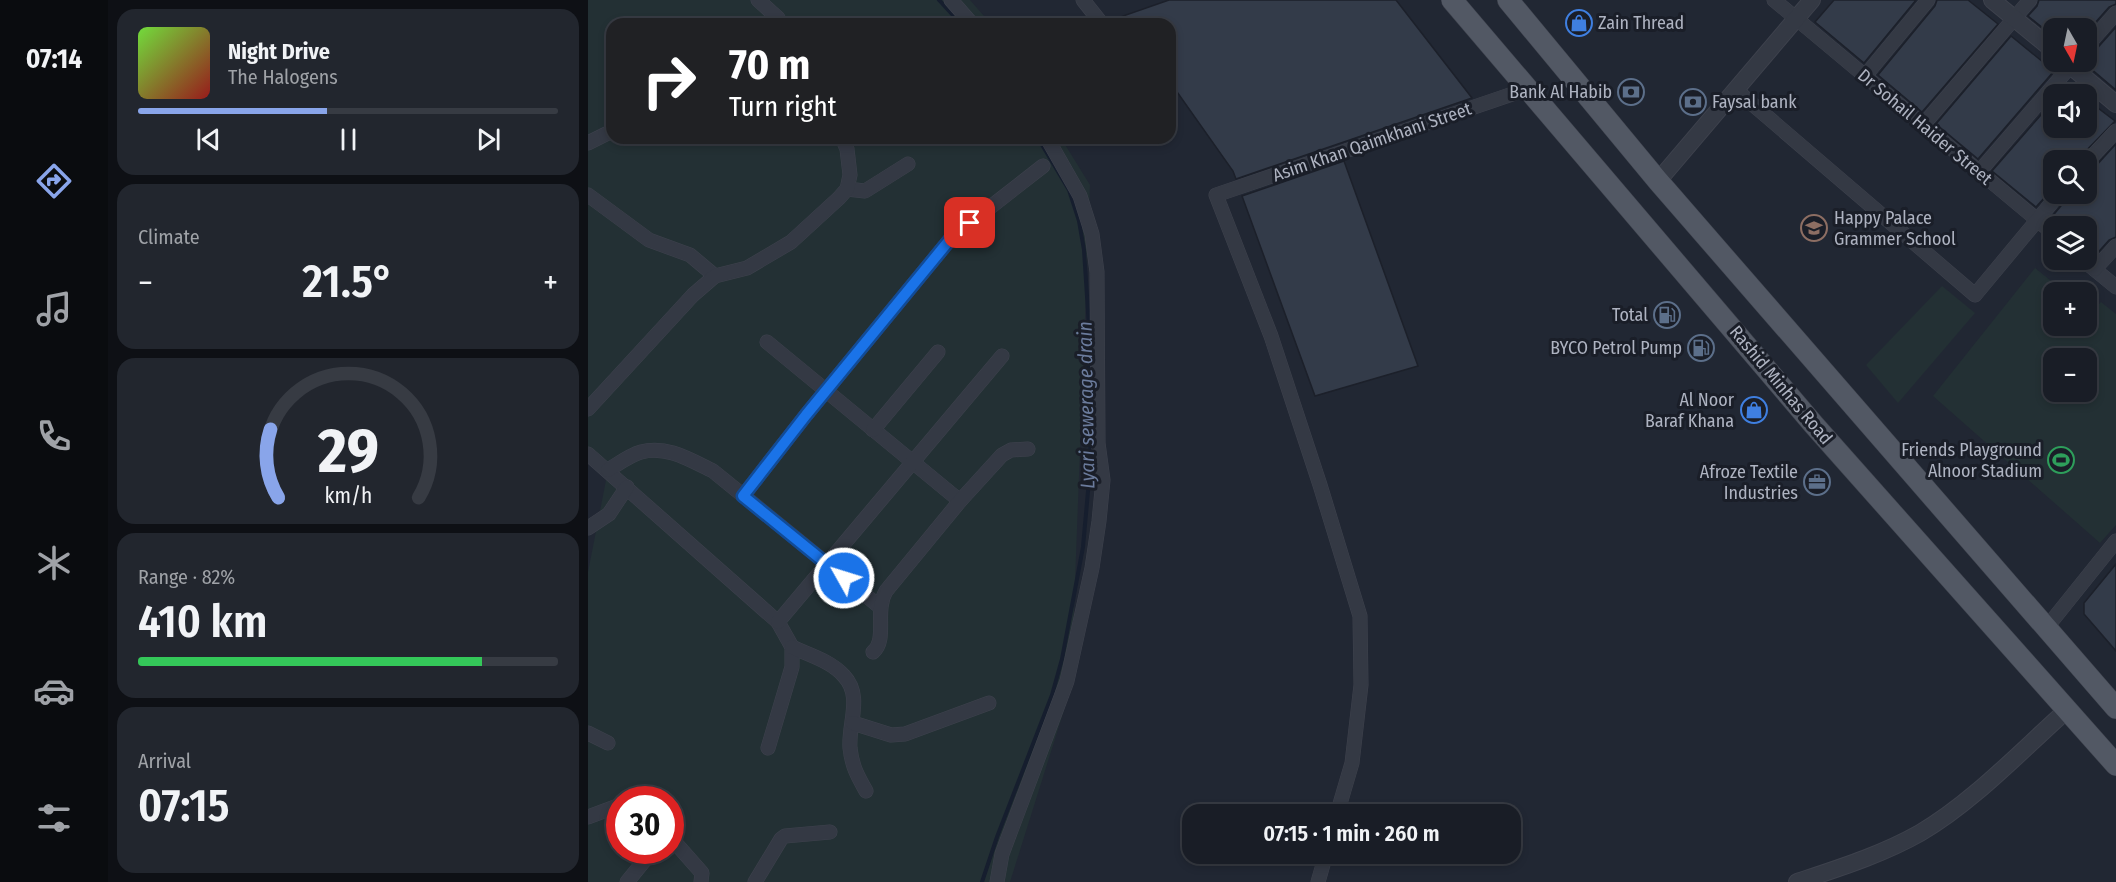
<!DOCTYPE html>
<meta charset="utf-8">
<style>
:root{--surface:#191d26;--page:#22262e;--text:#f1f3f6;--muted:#9fa2a7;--line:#373b43;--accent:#89a5ea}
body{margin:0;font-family:"Fira Sans Condensed",sans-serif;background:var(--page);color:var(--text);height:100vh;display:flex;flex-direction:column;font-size:22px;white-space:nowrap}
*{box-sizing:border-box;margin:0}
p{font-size:20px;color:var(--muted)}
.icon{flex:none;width:33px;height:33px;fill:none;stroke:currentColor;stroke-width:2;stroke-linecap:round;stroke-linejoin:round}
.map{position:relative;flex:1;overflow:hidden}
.side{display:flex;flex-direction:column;gap:9px;padding:9px;background:#0e1015;width:480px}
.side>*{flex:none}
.guide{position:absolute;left:18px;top:18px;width:570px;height:126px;border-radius:18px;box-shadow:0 3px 9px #0003,0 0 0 2px var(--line);background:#202124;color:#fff;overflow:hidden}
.needle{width:39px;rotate:171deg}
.controls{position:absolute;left:1455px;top:18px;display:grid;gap:12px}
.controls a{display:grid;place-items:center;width:54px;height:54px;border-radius:12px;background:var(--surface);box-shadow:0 3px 9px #0003,0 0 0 2px var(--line);font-size:30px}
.speed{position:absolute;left:18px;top:786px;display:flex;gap:12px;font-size:30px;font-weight:700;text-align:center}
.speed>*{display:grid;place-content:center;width:78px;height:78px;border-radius:50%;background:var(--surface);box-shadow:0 3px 9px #0003,0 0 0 2px var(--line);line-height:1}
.speed .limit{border:9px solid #d22;background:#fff;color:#111}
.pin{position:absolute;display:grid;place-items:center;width:51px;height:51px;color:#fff;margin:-26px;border-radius:12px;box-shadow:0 3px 9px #0006}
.me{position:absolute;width:66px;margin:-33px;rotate:309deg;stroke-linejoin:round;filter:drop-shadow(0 0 4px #0008)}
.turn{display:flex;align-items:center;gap:21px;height:126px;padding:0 24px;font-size:27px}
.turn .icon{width:78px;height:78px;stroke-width:2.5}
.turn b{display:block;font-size:42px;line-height:51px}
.big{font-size:45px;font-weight:600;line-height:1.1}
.side .tile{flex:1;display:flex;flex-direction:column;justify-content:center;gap:9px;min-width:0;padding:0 21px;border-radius:18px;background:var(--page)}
.side .dial{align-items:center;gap:0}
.dial svg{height:156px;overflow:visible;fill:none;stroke:var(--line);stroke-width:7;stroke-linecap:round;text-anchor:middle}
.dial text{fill:var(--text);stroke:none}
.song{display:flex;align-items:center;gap:18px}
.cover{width:72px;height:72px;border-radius:9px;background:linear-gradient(135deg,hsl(100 70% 55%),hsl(0 70% 35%))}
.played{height:6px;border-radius:3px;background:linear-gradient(90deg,var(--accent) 45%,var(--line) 45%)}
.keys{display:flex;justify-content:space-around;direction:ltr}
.heat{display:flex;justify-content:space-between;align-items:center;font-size:33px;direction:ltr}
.charge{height:9px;border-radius:4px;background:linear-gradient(90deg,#34c759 82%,var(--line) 0)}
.trip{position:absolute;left:594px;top:804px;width:339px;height:60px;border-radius:18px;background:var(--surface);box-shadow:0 3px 9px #0003,0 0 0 2px var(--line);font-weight:600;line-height:60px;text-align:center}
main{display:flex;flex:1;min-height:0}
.tab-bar{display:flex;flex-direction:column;width:108px;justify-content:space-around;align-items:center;background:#0a0c0f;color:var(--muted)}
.tab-bar .icon{width:42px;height:42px}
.tab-bar .current{color:var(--accent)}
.tab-bar b{font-size:27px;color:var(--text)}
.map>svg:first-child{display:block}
.green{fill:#233034;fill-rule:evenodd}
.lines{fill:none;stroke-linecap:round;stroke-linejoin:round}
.stream{stroke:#161e2e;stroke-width:4}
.building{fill:#333b49;stroke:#1c202a;stroke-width:1.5}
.minor-casing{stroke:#3e424d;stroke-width:15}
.tertiary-casing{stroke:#3e424d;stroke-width:18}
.primary-casing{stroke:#3e424d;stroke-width:22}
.minor{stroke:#343944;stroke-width:14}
.tertiary{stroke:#343944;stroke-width:16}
.primary{stroke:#525864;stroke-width:21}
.route-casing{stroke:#114b97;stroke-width:15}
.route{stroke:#1a73e8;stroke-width:10}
.labels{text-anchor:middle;stroke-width:6;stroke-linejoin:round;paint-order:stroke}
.poi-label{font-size:18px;fill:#aeb3c1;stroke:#1a1e28;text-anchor:end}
.street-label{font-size:18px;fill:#aeb3c1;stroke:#1a1e28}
.water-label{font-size:20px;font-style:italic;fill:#6b7b9c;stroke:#1a1e28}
</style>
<main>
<nav class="tab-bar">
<b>07:14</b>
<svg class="icon current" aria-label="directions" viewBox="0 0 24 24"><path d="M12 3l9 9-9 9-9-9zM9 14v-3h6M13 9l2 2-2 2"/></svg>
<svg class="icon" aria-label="music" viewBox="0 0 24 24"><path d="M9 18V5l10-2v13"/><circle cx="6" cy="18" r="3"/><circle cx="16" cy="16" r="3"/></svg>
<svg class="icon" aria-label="phone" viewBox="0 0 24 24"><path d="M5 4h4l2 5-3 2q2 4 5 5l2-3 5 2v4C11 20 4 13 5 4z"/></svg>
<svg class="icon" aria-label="climate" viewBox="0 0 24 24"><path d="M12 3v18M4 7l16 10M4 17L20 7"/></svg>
<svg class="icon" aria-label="car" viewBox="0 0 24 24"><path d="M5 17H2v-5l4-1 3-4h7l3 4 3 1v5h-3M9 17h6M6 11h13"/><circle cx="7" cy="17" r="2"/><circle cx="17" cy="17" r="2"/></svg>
<svg class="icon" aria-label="filters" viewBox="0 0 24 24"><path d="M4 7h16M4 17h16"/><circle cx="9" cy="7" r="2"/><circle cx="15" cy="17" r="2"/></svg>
</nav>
<section class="side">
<div class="tile">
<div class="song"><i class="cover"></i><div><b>Night Drive</b><p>The Halogens</p></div></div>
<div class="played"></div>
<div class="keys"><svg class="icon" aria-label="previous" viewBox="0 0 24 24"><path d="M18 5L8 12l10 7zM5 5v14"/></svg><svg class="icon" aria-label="pause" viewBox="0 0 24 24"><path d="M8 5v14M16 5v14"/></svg><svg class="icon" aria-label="next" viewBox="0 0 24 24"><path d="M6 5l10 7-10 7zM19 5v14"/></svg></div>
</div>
<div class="tile"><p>Climate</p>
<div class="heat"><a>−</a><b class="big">21.5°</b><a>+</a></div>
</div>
<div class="tile dial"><svg viewBox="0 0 100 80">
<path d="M14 69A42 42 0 1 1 86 69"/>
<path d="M14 69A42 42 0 0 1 10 34" stroke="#89a5ea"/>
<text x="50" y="56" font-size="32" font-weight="700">29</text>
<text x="50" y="72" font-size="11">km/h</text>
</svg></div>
<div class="tile"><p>Range · 82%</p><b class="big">410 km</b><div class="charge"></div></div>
<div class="tile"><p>Arrival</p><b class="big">07:15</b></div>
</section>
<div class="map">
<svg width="1528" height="882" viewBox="0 0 1528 882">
<rect width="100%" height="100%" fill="#212733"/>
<!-- green -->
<g class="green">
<path d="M0 0H382L403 24H24V138H473L502 185 483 688 422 882H0V572L20 470 0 453ZM32 800H82V850H32Z"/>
<path d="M1447 268 1477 292H1466V326H1498L1499 311 1502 313 1513 302 1528 314V525L1512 543 1345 396ZM1466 358H1498V392H1466Z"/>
<path d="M1354 286 1387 313 1310 403 1278 365Z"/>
</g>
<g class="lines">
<!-- stream -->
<g class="stream">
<path d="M351 0 373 24"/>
<path d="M394 882 409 837 464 695 474 659 495 547 503 458 500 407 501 327 496 250 491 221 481 190 450 138"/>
</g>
</g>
<!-- building -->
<g class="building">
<path d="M581 0H808L884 98 648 179 645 171 582 82V24H541L535 16Z"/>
<path d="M1246 0H1328L1276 63 1227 22Z"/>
<path d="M1349 0H1380L1410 24 1334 112 1290 75 1347 6Z"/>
<path d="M1451 0H1528V4L1521 7 1498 33V28H1466V37L1440 16 1449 6Z"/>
<path d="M1528 27V90L1495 62H1498V56L1505 53Z"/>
<path d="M1423 36 1466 71 1390 159 1348 124Z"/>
<path d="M1480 83 1494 94H1470Z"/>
<path d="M1498 99 1527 121 1489 160H1466V187L1448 207 1404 171 1466 100V128H1498Z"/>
<path d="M1528 144V237L1521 240 1506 257 1498 252V226H1471L1462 219 1478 200 1480 194H1498V172L1505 169Z"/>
<path d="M756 161 830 366 727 396 654 196Z"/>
<path d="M1528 564V651L1496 614V603Z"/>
</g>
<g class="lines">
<defs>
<g id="minor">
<path d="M170 0 190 18 193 24"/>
<path d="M363 0 384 24"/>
<path d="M495 0 514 24"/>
<path d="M1186 0 1466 234"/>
<path d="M1498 47 1528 13"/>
<path d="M1277 76 1340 0"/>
<path d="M1148 90 1387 295 1471 194"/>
<path d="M1335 125 1442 0"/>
<path d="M0 143 24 131"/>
<path d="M1498 163 1528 131"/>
<path d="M1391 172 1486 62"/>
<path d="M259 189 277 191 320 164"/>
<path d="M0 195 61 240 102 255 127 276"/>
<path d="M1495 260 1528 287"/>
<path d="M1507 269 1528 246"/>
<path d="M179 342 372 501"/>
<path d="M0 409 105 295 127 276 159 268 203 242 251 198 259 189 262 175 259 149 254 138"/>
<path d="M285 430 350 352"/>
<path d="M0 454 190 622 204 647V667L180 748"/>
<path d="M20 470C30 464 42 455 53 452 79 445 102 460 125 471L292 607"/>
<path d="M155 496 218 415 364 237 455 166"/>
<path d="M0 528 21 514 39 487"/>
<path d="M190 622 414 356"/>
<path d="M1459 627 1528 541"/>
<path d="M204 647C221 655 243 661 256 676 275 696 260 724 262 748 264 766 269 775 278 791"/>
<path d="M285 652C300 639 286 611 298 591L372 501 414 455 423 450 440 449"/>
<path d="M265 723 303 735 317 734 401 703"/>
<path d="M0 733 20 743"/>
<path d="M43 800 46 798 54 800"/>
<path d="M749 814 764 763 773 685 772 616 732 485 683 336 628 195 939 89"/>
<path d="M0 817 32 805"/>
<path d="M82 828 84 839 114 873 113 882"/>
<path d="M39 882 65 850"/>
<path d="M167 882 193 839 197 836 242 832"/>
<path d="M409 882 414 854 479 681 504 568 511 521 515 480 510 443 509 272 504 234 492 196 459 138"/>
<path d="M730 882 738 854"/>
</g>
<g id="tertiary">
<path d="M1404 0 1466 51"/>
<path d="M1478 62 1528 104"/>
<path d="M1070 181 1224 0"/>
<path d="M1209 882C1251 868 1293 855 1332 833 1384 803 1435 749 1480 709"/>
</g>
<g id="primary">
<path d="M864 0 1226 425 1528 765"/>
<path d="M920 0 1070 181 1528 708"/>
</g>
</defs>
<!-- minor casing -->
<use href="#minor" class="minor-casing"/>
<!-- tertiary casing -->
<use href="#tertiary" class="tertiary-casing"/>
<!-- primary casing -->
<use href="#primary" class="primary-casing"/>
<!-- minor -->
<use href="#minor" class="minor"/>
<!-- tertiary -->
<use href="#tertiary" class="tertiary"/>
<!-- primary -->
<use href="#primary" class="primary"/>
</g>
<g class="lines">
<defs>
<path id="route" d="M256 578 155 496 218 415 364 237 382 223"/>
</defs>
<!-- route casing -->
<use href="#route" class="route-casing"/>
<!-- route -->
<use href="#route" class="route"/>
</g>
<!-- icons -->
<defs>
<symbol id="shop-ring" viewBox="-11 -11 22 22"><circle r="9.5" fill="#1a1e28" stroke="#3f7fe0" stroke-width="1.5"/><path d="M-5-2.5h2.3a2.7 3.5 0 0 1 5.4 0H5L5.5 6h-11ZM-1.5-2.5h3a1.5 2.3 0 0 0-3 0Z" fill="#3f7fe0"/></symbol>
<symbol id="bank-ring" viewBox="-11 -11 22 22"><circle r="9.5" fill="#1a1e28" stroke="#5c6f8a" stroke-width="1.5"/><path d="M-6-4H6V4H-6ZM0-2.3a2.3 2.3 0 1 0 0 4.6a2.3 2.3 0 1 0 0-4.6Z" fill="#5c6f8a"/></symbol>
<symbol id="school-ring" viewBox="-11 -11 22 22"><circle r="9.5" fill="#1a1e28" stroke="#8d6e63" stroke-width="1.5"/><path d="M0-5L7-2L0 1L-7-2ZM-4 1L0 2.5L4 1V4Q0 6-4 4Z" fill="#8d6e63"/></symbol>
<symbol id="fuel-ring" viewBox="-11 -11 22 22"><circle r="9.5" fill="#1a1e28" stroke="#5c6f8a" stroke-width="1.5"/><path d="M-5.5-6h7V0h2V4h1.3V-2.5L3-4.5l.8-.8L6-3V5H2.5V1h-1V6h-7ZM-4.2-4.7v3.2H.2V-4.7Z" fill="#5c6f8a"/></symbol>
<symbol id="stadium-ring" viewBox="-11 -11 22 22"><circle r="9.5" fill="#1a1e28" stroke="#2e9e5b" stroke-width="1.5"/><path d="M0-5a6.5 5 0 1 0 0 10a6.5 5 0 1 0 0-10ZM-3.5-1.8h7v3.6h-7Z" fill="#2e9e5b"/></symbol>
<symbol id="office-ring" viewBox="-11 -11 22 22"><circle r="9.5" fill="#1a1e28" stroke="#5c6f8a" stroke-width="1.5"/><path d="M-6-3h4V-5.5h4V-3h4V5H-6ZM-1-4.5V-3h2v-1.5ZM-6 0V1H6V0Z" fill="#5c6f8a"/></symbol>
</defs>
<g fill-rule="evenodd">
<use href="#shop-ring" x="976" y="8" width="30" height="30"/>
<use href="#bank-ring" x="1028" y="77" width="30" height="30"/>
<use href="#bank-ring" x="1090" y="87" width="30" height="30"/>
<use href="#school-ring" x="1211" y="213" width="30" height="30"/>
<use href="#fuel-ring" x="1064" y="300" width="30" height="30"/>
<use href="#fuel-ring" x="1098" y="333" width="30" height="30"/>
<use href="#shop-ring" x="1151" y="395" width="30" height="30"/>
<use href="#stadium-ring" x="1458" y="445" width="30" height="30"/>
<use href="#office-ring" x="1214" y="467" width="30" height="30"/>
</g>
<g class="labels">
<!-- poi labels -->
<g class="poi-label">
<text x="1010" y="29" text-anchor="start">Zain Thread</text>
<text x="1024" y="98">Bank Al Habib</text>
<text x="1124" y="108" text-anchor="start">Faysal bank</text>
<text x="1246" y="224" text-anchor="start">Happy Palace<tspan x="1246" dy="21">Grammer School</tspan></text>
<text x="1060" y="321">Total</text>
<text x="1094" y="354">BYCO Petrol Pump</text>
<text x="1146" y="406">Al Noor<tspan x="1146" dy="21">Baraf Khana</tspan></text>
<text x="1454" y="456">Friends Playground<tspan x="1454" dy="21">Alnoor Stadium</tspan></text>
<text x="1210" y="478">Afroze Textile<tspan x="1210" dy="21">Industries</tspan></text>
</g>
<!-- street labels -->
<g class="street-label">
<text transform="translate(1337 127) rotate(40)" y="6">Dr Sohail Haider Street</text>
<text transform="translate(784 142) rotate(-19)" y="6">Asim Khan Qaimkhani Street</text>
<text transform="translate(1193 385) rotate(50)" y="6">Rashid Minhas Road</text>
</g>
<!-- water labels -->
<g class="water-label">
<text transform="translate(498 405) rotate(-91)" y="7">Lyari sewerage drain</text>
</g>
</g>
</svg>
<div class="controls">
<a><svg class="needle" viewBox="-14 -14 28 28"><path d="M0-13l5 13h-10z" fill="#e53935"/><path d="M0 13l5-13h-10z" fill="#9fa2a7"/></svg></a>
<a><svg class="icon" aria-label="sound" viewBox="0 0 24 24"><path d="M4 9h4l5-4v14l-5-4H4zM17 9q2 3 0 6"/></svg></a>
<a><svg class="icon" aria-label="search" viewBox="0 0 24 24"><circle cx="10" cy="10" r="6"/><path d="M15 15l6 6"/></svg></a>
<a><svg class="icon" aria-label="layers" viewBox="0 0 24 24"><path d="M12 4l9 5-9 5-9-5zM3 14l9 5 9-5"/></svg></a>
<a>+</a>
<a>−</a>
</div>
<div class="speed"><div class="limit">30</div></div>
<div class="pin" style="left:382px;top:223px;background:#d93025"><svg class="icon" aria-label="arrive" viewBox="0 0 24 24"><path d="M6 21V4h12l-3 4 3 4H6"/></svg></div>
<svg class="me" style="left:256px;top:578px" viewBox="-20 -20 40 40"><circle r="17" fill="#1a73e8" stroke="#fff" stroke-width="3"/><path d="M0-11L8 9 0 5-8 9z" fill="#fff"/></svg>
<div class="trip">07:15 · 1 min · 260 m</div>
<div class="guide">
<div class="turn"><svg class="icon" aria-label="right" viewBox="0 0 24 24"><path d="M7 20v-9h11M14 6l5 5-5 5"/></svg><div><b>70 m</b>Turn right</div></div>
</div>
</div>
</main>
